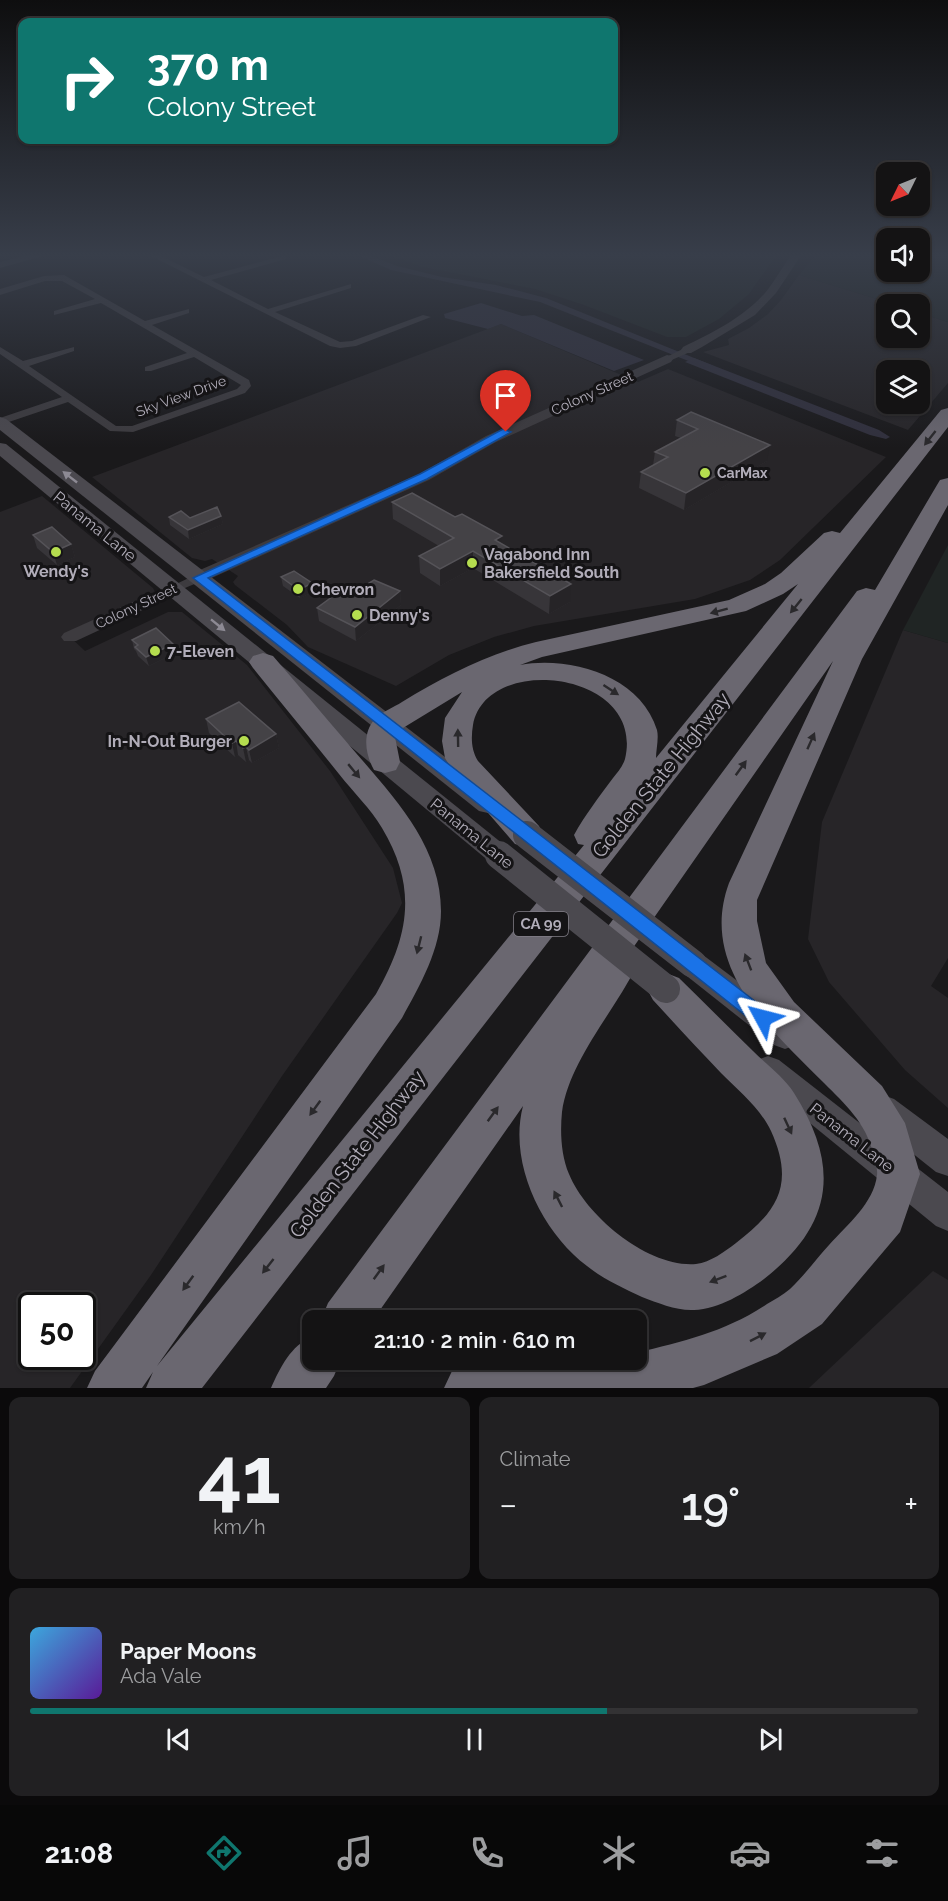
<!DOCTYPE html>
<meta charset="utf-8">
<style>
:root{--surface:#141314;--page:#212022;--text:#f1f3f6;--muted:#9d9ea0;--line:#333234;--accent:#0f766e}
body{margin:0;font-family:Raleway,sans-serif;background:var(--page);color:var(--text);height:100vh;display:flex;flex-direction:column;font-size:22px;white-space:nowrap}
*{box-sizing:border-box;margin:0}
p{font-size:20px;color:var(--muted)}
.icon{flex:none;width:33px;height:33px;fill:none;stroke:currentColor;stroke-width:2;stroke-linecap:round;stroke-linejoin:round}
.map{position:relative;height:1388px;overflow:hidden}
.drawer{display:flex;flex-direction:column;gap:9px;padding:9px;background:#0b0a0b;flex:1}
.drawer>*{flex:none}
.hud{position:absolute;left:18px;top:18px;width:600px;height:126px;border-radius:12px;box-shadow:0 2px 4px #0004,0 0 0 2px var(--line);background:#0f766e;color:#fff;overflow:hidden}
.needle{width:39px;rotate:227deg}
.buttons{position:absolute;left:876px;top:162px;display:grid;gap:12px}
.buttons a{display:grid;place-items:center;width:54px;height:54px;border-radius:12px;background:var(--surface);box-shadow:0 2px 4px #0004,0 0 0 2px var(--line);font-size:30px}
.speed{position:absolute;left:18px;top:1292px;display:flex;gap:12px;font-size:30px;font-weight:700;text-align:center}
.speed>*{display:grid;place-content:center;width:78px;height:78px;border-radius:50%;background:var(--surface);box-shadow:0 2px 4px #0004,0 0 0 2px var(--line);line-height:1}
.speed .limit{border:3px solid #111;border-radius:9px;background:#fff;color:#111}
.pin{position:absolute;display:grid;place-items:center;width:51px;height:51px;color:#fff;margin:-62px -26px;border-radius:50% 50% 50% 0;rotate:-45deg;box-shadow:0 0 6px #0007}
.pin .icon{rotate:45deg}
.me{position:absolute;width:66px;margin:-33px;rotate:308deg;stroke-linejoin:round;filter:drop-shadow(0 0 4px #0008)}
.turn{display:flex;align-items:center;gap:21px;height:126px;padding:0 30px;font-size:27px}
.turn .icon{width:78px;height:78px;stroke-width:2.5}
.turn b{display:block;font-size:42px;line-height:51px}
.big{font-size:45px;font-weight:600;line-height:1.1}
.drawer .card{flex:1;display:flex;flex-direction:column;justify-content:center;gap:9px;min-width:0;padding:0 21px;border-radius:12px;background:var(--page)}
.drawer .dial{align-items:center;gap:0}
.dial b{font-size:78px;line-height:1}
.song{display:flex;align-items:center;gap:18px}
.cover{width:72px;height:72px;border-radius:9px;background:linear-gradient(135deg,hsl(200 70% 55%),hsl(270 70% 35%))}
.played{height:6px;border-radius:3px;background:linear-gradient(90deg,var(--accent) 65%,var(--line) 65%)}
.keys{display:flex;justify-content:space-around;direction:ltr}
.heat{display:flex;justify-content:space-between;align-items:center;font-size:33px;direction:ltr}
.drawer .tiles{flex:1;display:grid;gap:9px;grid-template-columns:1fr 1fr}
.card:last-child{grid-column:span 2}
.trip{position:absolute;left:302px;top:1310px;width:345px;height:60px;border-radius:12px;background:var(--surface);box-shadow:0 2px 4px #0004,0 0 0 2px var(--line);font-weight:600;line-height:60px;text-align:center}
.tabs{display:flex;height:96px;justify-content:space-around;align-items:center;background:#080808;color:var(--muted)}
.tabs .icon{width:42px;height:42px}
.tabs .active{color:var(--accent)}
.tabs b{font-size:27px;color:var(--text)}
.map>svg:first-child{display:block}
.built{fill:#272528;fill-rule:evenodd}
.green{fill:#202524}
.water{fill:#31303d}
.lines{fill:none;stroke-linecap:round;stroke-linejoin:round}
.canal{fill:#31303d;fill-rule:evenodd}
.minor{fill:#3d3b3f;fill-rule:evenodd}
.tertiary{fill:#3d3b3f;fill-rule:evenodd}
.secondary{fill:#4b494f;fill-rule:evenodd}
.motorway{fill:#6a6770;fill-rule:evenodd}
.secondary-bridge{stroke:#4b494f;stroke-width:28}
.wall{fill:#373539}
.shaded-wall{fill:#262427}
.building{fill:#444246;stroke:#555358;stroke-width:1.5}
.oneway{fill:#2a292c}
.oneway2{fill:#8d8a94}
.route{fill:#1a73e8;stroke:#114b97;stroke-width:1.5}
.poi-dot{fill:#b5dd4f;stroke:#151416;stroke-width:2}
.labels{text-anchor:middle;stroke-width:6;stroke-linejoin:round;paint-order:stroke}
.far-street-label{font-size:14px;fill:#b1adb9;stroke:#151416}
.far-poi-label{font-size:14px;font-weight:bold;fill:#b1adb9;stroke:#151416;text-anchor:start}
.shield{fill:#151416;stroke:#827f88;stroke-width:1.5}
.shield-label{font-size:15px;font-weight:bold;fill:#b1adb9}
.street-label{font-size:16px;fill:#b1adb9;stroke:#151416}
.poi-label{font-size:16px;font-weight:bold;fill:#b1adb9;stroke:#151416;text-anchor:start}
.near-street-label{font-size:20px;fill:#b1adb9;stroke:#151416}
</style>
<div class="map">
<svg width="948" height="1388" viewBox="0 0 948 1388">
<rect width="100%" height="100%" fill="#1a191b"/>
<!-- built -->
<g class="built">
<path d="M799 275 893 304H886V338H920V313L948 322V383L908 430 703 352 729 345 728 339 749 328 768 314 781 300ZM886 370H920V404H886Z"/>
<path d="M501 324 638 382 668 369 886 457 780 560 750 580 695 599 534 626 494 637 449 655 396 686 308 647 287 625 235 585 233 582 238 576 212 559 205 561 192 558 92 477Z"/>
<path d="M42 496 153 588 155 592 150 597 68 635 85 651 168 612H182L247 665 330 771 393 868 402 903 397 913 282 1076 151 1275 70 1388H0V512ZM32 1305H82V1356H32Z"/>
<path d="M903 630 948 643V958L931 986 948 998V1108L905 1070 829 982 808 939 822 822Z"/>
<path d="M933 1271 948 1280V1388H809Z"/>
</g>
<!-- green -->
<g class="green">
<path d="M385 254H777L749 294 719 319 686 337H667L584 305 535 289 423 267Z"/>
<path d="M817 254H886V272H920V254H948V322L920 313V304H893L799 275Z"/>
<path d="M948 545V643L903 630Z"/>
</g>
<!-- water -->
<g class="water">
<path d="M481 303 522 316 534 315 644 360 614 371 501 324 488 329 445 318 444 314Z"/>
<path d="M694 358 879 430 890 437 886 439 870 435 685 362Z"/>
</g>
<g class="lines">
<!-- canal -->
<path class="canal" d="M355 254H366L397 266 442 277 496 285 546 298 714 366 706 368 540 302 391 270Z"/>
<!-- minor -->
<g class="minor">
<path d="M147 254H157L204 277 286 255V259L211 280 268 309 351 284V288L275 312 340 342 352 341 423 315 431 317 356 346 340 348 330 346Z"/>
<path d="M64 275 145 321 189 309V313L152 325 249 380 251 386 245 393 133 432 110 431 68 402 0 425V418L62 397 0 354V347L23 361 74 347V351L29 366 116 426H132L237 389 241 385 194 357 151 371H145V367L187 353 101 303 54 315V311L95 299 62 281H45L0 295V289L44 276Z"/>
<path d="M687 347 690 348V352L667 362 662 359Z"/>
<path d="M199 573 204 574 206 577 204 580 173 593 166 589Z"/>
</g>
<!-- tertiary -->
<g class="tertiary">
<path d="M32 254H50L0 268V262Z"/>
<path d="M792 254H802L776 293 755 315 702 347 691 353H683L681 350 683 347C712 333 743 318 765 293 775 281 782 267 792 254Z"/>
<path d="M667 355 671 356 673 359 671 362 496 442 429 480 205 581H193L190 577 193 573 419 474 486 436Z"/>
<path d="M173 584 179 585 182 589 179 593 76 641H64L61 637 64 633Z"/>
</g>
<!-- secondary -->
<g class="secondary">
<path d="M0 417 6 419 497 797 501 804 497 811 488 813 479 811 0 430Z"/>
<path d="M0 443 6 444 508 848 512 855 508 862 499 865 490 862 0 456Z"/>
<path d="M693 952 703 955 796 1025 800 1035 796 1045 785 1049 774 1045 683 973 679 964 683 955Z"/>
<path d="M768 1056 779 1060 948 1192V1231L936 1226 757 1080 752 1070 757 1060Z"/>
<path d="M883 1095 894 1099 948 1139V1176L936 1172 872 1121 867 1110 872 1099Z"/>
</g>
<!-- motorway -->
<g class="motorway">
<path d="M948 408V427L202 1388H146L153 1372 142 1388H87L95 1371 376 994C409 936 418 888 382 828 371 809 353 792 339 774 311 739 282 704 253 668L249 662 253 656 263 653 273 656C299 686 324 716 350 746 391 794 441 844 441 911 441 949 420 985 402 1018L157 1366 584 845 578 844 574 835C585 815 599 797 613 778 617 773 623 766 625 759 646 671 486 652 473 725 471 737 471 750 478 761L539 826 543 835 539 844 527 847 515 844 456 776 445 758 442 741 445 718 462 692 398 731 395 737 400 762 396 770 385 773 374 770C365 754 362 733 375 719 382 712 394 707 402 702 445 676 488 654 536 642L729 600 765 584 781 573 824 533 832 531 840 533 941 410ZM798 584 656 758C656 750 659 738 657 730 640 675 569 656 520 665L542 657 746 611 783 594Z"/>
<path d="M948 478V505L862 659 757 900V921L766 963 794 1002 882 1086 905 1123 920 1174 900 1232 822 1324 777 1354 704 1385 693 1388H444L452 1371 487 1359H636V1353C684 1341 725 1332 767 1304 774 1300 783 1295 790 1289 804 1276 816 1259 829 1245 847 1225 874 1203 877 1175 878 1168 874 1159 873 1153 866 1123 845 1104 824 1083 771 1030 698 967 729 883L833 661 628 955 636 967C614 1012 569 1061 562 1112 560 1132 561 1155 569 1174 586 1216 648 1268 696 1264 711 1262 724 1252 736 1243 778 1211 795 1184 771 1131 760 1108 739 1091 721 1073 698 1049 676 1025 653 1000L647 989 653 978 666 973 679 978C704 1002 728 1027 753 1051 767 1065 784 1077 794 1093 841 1167 833 1225 764 1279 745 1293 719 1309 694 1310 677 1311 658 1303 642 1297 623 1288 603 1279 587 1266 542 1232 508 1163 523 1106L373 1320H321L328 1303 857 591 866 588 875 590 937 485 940 480Z"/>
<path d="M312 1337V1359H341L334 1376 326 1388H271C280 1368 291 1345 312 1337Z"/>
</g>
<!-- secondary-bridge -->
<g class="secondary-bridge">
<path d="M527 835 693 964"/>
<path d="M499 855 666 989"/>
</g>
</g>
<!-- wall -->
<g class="wall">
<path d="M691 412 767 461 684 510 639 488 641 472 653 465 655 452 681 438 675 436 677 420Z"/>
<path d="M392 502 455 517 502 544 570 602 549 614 473 568 440 586 420 573 419 556 439 546 393 519Z"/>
<path d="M221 516 223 524 189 539 170 525 169 517 190 518Z"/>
<path d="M33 535 71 544 75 557 57 565 37 548Z"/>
<path d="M281 577 312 583 313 592 300 598 283 586Z"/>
<path d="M356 591H400L401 605 356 641 319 621 317 608Z"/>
<path d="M132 640 175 653 149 666 138 656 136 651 134 649Z"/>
<path d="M206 719 276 734 279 748 252 763 249 760 246 762 238 755 235 757 209 733Z"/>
</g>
<!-- shaded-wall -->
<g class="shaded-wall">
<path d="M770 445 767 461 684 510 686 493Z"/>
<path d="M221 516 223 524 189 539 188 530Z"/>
<path d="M502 536V554L495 540Z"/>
<path d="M71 544 75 557 57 565 53 552Z"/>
<path d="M473 551V568L440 586V569Z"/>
<path d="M312 583 313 592 300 598 299 590Z"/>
<path d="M571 584 570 602 549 614 550 596Z"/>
<path d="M400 591 401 605 356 641 355 627Z"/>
<path d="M173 644 175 653 149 666 146 657Z"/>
<path d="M276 734 279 748 252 763 249 750Z"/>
<path d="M236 741 238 755 235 757 232 743Z"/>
<path d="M246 747 249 760 246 762 243 748Z"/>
</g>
<!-- building -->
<g class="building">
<path d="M691 412 770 445 686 493 641 472 668 457 655 452 698 429 677 420Z"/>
<path d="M412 493 455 517 462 514 502 536 495 540 571 584 550 596 473 551 440 569 419 556 454 538 392 502Z"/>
<path d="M217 507 221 516 188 530 169 517 181 511 190 518Z"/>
<path d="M52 527 71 544 53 552 33 535Z"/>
<path d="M294 571 312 583 299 590 281 577Z"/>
<path d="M374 580 400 591 355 627 317 608 336 594 342 596 352 589 356 591Z"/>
<path d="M156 628 173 644 146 657 135 647 138 645 132 640Z"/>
<path d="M239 702 276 734 249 750 246 747 243 748 236 741 232 743 206 719Z"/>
</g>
<!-- one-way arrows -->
<defs><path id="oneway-solid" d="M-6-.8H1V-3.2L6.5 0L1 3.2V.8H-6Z" transform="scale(1.5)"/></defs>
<g class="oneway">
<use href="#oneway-solid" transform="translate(930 438) rotate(128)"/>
<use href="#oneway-solid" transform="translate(796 606) rotate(129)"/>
<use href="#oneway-solid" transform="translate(719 611) rotate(165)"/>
<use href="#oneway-solid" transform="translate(611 690) rotate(33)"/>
<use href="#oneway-solid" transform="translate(458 738) rotate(-91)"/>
<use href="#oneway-solid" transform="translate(811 741) rotate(-66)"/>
<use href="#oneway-solid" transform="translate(741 768) rotate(-54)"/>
<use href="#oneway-solid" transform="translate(354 771) rotate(50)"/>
<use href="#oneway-solid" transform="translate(419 945) rotate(104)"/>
<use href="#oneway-solid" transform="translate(748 962) rotate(-111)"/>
<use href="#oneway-solid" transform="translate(315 1108) rotate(126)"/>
<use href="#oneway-solid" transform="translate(493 1114) rotate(-54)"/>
<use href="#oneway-solid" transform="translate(788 1126) rotate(65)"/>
<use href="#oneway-solid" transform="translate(558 1199) rotate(-117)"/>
<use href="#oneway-solid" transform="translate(268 1266) rotate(128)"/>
<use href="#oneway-solid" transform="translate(379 1272) rotate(-54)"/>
<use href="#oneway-solid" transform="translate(718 1279) rotate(159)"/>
<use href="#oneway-solid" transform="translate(188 1283) rotate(126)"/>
<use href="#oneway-solid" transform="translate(758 1337) rotate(-27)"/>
</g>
<g class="oneway2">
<use href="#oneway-solid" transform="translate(70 477) rotate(-142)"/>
<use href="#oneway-solid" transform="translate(218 625) rotate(39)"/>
</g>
<!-- sky -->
<linearGradient id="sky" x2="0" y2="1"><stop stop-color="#0e0e0f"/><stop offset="0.57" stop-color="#383e4a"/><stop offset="1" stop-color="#383e4a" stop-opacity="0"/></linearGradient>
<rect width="948" height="448" fill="url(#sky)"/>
<!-- route -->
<path class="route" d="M503 429 511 432 427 479 208 578 769 1012 772 1018 769 1024 763 1026 756 1024 193 578 420 474Z"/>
<!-- markers -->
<g class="poi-dot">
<circle cx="705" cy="473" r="6"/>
<circle cx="56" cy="552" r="6"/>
<circle cx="472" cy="563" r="6"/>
<circle cx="298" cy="589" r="6"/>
<circle cx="357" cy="615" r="6"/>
<circle cx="155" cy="651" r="6"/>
<circle cx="244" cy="741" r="6"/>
</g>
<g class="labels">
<!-- far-street labels -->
<g class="far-street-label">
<text transform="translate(592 393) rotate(-24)" y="5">Colony Street</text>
<text transform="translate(181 396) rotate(-20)" y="5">Sky View Drive</text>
<text transform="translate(136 606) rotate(-25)" y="5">Colony Street</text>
</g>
<!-- far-poi labels -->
<g class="far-poi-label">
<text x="717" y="478">CarMax</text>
</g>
<!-- shield labels -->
<rect class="shield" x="514" y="912" width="54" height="24" rx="4.5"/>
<g class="shield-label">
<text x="541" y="929">CA 99</text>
</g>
<!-- street labels -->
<g class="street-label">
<text transform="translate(95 526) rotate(39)" y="6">Panama Lane</text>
<text transform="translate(472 833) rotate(39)" y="6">Panama Lane</text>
<text transform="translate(852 1137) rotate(38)" y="6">Panama Lane</text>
</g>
<!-- poi labels -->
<g class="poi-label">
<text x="484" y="560">Vagabond Inn<tspan x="484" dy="18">Bakersfield South</tspan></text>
<text x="56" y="577" text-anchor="middle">Wendy's</text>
<text x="310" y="595">Chevron</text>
<text x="369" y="621">Denny's</text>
<text x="167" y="657">7-Eleven</text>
<text x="232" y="747" text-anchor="end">In-N-Out Burger</text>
</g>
<!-- near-street labels -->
<g class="near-street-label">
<text transform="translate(661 775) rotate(-51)" y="7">Golden State Highway</text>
<text transform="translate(357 1154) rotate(-52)" y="7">Golden State Highway</text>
</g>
</g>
</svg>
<div class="buttons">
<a><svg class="needle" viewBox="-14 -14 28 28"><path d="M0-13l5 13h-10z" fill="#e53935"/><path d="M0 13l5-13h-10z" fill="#9d9ea0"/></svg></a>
<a><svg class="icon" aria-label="sound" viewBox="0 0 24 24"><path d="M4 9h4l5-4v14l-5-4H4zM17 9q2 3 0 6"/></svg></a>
<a><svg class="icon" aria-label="search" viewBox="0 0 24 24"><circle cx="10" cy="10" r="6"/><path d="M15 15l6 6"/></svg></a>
<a><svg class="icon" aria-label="layers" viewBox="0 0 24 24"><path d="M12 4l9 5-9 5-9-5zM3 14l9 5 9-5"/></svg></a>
</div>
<div class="speed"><div class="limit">50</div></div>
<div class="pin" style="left:506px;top:432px;background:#d93025"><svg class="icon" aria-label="arrive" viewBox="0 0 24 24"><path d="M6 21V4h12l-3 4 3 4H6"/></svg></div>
<svg class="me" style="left:763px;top:1018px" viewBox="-20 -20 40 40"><path d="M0-17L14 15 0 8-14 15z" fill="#1a73e8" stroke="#fff" stroke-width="4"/></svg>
<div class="trip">21:10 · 2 min · 610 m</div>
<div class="hud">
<div class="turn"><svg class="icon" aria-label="right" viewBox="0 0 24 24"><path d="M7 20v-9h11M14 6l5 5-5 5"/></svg><div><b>370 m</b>Colony Street</div></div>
</div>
</div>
<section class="drawer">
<div class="tiles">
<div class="card dial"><b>41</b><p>km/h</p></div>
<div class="card"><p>Climate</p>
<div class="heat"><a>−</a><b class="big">19°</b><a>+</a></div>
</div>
<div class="card">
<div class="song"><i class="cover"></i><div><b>Paper Moons</b><p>Ada Vale</p></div></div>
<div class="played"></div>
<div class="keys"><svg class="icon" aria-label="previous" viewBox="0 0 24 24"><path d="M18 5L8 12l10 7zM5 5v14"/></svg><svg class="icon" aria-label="pause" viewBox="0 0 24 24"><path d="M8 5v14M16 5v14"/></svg><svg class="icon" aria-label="next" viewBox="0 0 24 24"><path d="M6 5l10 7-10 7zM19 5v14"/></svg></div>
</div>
</div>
</section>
<nav class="tabs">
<b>21:08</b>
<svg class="icon active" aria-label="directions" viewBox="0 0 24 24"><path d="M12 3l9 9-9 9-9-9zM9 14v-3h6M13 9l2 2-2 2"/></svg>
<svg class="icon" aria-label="music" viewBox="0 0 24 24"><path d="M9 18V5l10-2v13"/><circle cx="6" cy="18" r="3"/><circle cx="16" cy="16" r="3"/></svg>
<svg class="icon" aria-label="phone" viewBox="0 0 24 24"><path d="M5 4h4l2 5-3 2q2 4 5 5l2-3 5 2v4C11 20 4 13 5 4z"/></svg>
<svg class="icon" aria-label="climate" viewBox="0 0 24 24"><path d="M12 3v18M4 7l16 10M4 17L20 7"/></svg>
<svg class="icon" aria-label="car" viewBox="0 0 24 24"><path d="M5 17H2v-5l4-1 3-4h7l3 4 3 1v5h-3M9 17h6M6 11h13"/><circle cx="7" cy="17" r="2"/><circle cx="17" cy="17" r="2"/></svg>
<svg class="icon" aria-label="filters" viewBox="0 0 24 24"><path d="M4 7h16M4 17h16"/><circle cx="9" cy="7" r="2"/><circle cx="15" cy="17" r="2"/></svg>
</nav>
